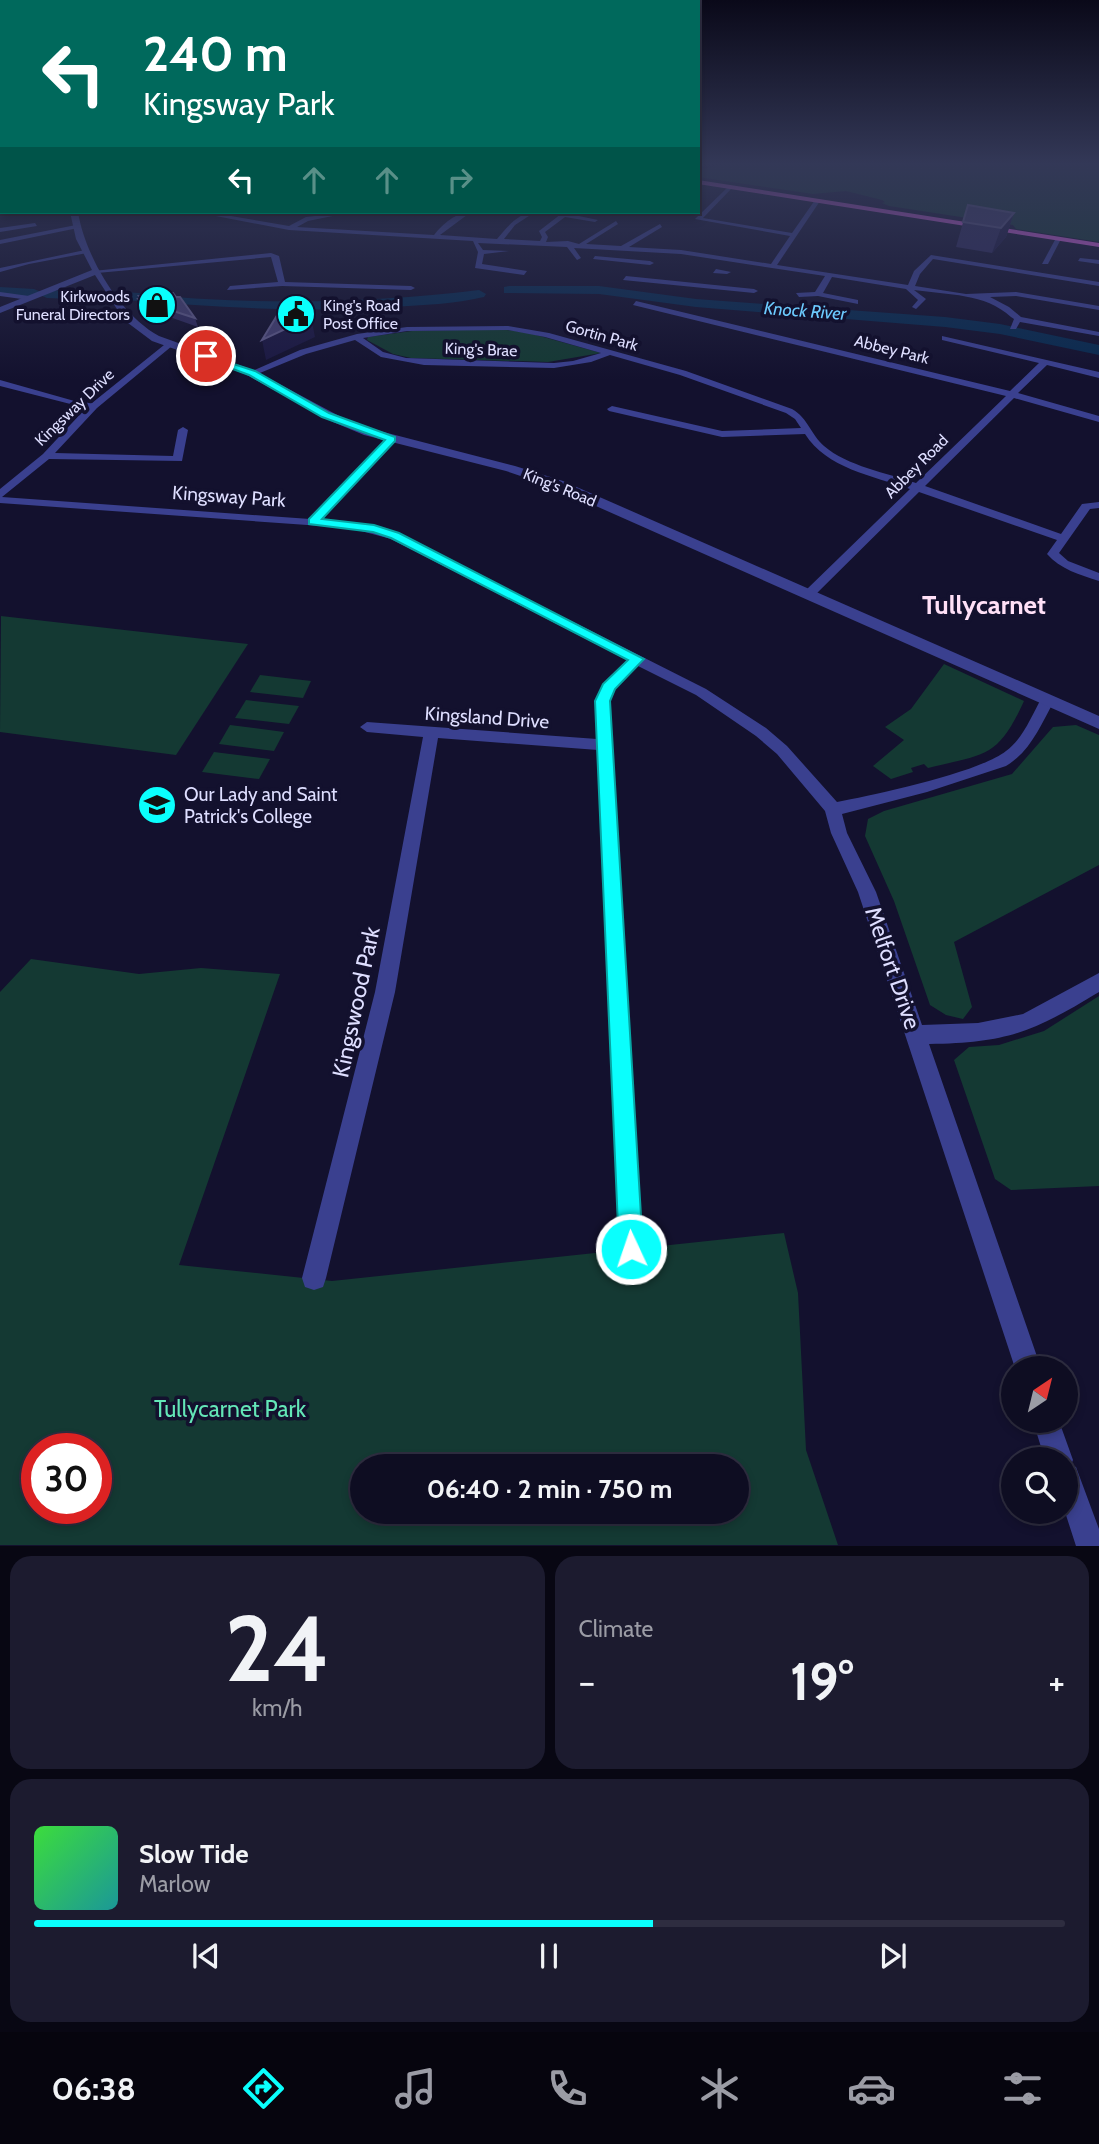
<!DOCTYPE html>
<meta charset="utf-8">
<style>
:root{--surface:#0e0d22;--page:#1c1b2f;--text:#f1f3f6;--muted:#9b9ca5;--line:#2e2d40;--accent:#0afffd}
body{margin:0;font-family:Cabin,sans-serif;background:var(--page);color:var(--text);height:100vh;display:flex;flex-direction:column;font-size:26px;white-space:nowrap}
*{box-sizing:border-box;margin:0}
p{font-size:23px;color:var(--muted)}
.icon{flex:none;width:38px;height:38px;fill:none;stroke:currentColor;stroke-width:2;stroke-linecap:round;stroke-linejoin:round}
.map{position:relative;height:1546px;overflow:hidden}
.sheet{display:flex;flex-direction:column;gap:10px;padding:10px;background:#080713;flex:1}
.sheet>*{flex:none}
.banner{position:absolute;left:0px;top:0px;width:700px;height:214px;box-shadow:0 4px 10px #0003,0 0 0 2px var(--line);background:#00695c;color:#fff;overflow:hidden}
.needle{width:46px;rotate:35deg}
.controls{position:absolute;left:1001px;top:1356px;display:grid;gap:14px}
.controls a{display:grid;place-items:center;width:77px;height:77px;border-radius:50%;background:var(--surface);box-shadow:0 4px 10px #0003,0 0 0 2px var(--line);font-size:35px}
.speed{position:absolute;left:21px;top:1433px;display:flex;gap:14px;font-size:35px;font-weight:700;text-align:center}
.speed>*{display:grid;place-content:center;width:91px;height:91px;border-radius:50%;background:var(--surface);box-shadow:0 4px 10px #0003,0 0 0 2px var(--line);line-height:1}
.speed .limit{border:10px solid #d22;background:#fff;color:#111}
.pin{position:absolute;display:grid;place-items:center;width:60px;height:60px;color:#fff;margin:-30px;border:4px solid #fff;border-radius:50%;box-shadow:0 2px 7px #0007}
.me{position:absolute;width:77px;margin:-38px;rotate:357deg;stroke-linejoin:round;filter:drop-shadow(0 0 5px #0008)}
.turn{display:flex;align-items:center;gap:24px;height:147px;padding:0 28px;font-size:32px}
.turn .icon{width:91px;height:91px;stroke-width:2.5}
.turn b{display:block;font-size:49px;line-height:60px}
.lanes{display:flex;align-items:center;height:66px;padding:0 28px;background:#0003;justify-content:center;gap:35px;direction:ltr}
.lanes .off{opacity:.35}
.big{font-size:52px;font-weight:700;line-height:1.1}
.sheet .card{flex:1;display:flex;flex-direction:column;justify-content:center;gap:10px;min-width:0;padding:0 24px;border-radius:21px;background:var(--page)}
.sheet .dial{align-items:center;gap:0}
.dial b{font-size:91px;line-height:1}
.song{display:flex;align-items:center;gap:21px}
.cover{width:84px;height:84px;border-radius:10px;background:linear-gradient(135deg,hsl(120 70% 55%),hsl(180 70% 35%))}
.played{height:7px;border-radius:4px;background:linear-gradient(90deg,var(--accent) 60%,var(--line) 60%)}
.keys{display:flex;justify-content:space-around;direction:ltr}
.heat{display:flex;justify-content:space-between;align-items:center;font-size:38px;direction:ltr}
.sheet .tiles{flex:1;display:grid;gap:10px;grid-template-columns:1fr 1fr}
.card:last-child{grid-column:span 2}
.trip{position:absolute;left:350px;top:1454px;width:399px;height:70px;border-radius:35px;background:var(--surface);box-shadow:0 4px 10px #0003,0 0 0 2px var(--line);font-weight:700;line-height:70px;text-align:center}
.tab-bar{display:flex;height:112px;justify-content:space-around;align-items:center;background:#06050e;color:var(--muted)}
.tab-bar .icon{width:49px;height:49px}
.tab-bar .on{color:var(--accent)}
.tab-bar b{font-size:32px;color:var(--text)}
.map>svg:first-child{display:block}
.green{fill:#143933;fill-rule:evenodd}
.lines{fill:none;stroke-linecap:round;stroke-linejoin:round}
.river{fill:#092a4f;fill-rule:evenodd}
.minor{fill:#3a408f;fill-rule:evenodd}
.tertiary{fill:#3a408f;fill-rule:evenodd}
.trunk{fill:#da5fdc;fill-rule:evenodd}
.wall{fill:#2e2a5c}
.shaded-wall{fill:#1b1842}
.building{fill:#413d6e;stroke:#5a5684;stroke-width:2}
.route{fill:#0afffd;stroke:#06a6a4;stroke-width:2}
.labels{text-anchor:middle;stroke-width:7;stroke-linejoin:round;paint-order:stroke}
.far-poi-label{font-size:16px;fill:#dedeff;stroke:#13112e;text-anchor:end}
.far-street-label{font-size:16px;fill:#dedeff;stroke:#13112e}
.far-water-label{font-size:18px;font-style:italic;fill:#6ccbff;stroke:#13112e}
.street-label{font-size:19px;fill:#dedeff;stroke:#13112e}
.poi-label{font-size:19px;fill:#dedeff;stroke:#13112e;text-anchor:start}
.near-street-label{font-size:23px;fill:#dedeff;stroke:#13112e}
.near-park-label{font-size:23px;fill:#63e6b7;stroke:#13112e}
.district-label{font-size:26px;font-weight:bold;fill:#ffe0f7;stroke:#13112e}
</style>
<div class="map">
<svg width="1099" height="1546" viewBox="0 0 1099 1546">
<rect width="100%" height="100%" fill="#13112e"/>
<!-- green -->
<g class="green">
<path d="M721 164H1099V242L1016 229 1013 225 889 206 882 203 885 202 882 200 846 191 813 194 698 177V171Z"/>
<path d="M500 329 529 333 601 353 548 362 411 358 393 354 367 340 368 337 412 331Z"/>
<path d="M1 616 248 644 176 755 0 732Z"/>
<path d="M944 664 1024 701C998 758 986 754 928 768L924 764 911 768 913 772 891 779 873 766 904 740 885 727 911 709Z"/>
<path d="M260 675 311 681 303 698 250 692Z"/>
<path d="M246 700 299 706 289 724 235 718Z"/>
<path d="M230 725 284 732 274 751 219 744Z"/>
<path d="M1076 725 1099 735V865L954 942 972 1007 963 1019 946 1015 930 1005 894 901 865 836 868 819 884 811 1012 774 1053 727Z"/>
<path d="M214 752 270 759 259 779 202 772Z"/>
<path d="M31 959 139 974 201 968 280 974 179 1265 332 1281 784 1233 798 1293 806 1450 838 1545H0V992ZM37 1449H96V1508H37ZM362 1466H737V1512H362Z"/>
<path d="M1099 996V1186L1011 1190 995 1179 954 1060 969 1047 999 1045 1044 1031Z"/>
</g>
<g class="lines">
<!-- river -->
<g class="river">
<path d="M509 286H599L696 299 945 317 1000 324 1099 345V355L1000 334 945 327 696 307 599 294 504 293V287Z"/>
<path d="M0 287 34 289 41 292 47 290 96 292 103 296 96 300 47 298 40 295 34 297 0 295Z"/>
<path d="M479 290 486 294 484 297C455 304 423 305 393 307 303 313 215 307 125 300L118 296 125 292C152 294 178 298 205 299 296 304 388 301 479 290Z"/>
</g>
<!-- minor -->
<g class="minor">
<path d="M730 185 732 188 703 218 792 233 815 200 820 201 777 265 908 285 914 271 931 255 1099 282V286L933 259 920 274 915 286 966 294 1016 292 1099 306V310L1016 296 990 297 1009 307 1021 317 1099 332V336L1020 322 1016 329H1010L1014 319 1011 317C985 293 948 295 914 290L926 299 916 309 912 307 918 300 906 289 832 277 823 293 858 300V304L818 296 799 297 796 293 815 292 825 276 681 254 574 248 581 258 577 260 567 247 478 243 483 250 509 251 484 254 482 264 527 271 524 275 475 268 478 252 473 241 289 230 195 212H207L289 226 306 217 352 212 308 221 297 227 434 235C443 224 456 212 471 212L440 235 497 239C507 227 519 212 535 212L515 225 504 239 540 241 542 237 539 231 561 214 569 212V214L598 220 595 222 565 217 545 232 548 237 546 242 568 241 579 244 616 221 618 224 586 244 621 246 660 224 662 227 629 247 681 250 771 264 790 236 695 219Z"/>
<path d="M0 197 2 198V202L0 201Z"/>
<path d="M0 211 12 212 0 215Z"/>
<path d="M35 223 37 226 0 232V228Z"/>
<path d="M76 225 78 228 0 244V240Z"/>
<path d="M1056 238 1061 239 1048 264H1042Z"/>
<path d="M85 250 87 253 29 264 0 272V268Z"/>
<path d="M271 253 279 256 285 282 411 286 415 288 411 290 282 286 227 290 230 286 278 282 271 257 97 273 93 271Z"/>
<path d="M595 256 650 261 654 263 650 265 593 259Z"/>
<path d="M1080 258 1099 260V264L1078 261Z"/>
<path d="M716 269 731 272 727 274 713 273Z"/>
<path d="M626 276 754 289 758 291 754 293 623 280Z"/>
<path d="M0 292 29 296 33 298 29 300 0 296Z"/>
<path d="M636 301 1010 391 1039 363 942 340V336L1099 372V378L1047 365 1018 393 1099 416V422L1014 398 925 486 1061 534 1082 504 1099 502V508L1090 509 1059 553 1068 561 1099 573V581C1080 575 1060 569 1047 554L1057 540 919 492 813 597H805V591L910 489C873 476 826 468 805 434L722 437 609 411 607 409 612 406 722 431 801 428 795 419 786 413 680 375 610 355 591 362 554 368 424 365 381 357 355 340 306 354 255 375 248 373 300 350 357 334 407 327 508 326 549 333 686 371 792 409C808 418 811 435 824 446 847 466 887 473 916 483L1006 396 633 305ZM508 330 545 337 601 353 573 361 554 363 406 358 383 352 363 338 407 331Z"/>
<path d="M169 341 172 342V346L97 408 55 453 173 456 178 430 183 427 188 430 182 461 49 459 2 497 310 519 388 437H396V441L322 520 350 522 399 534 706 689 766 728 787 746 837 802C874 795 978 773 1006 751 1023 739 1032 715 1042 697H1052L1054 701C1041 725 1030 752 1006 766L927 792 842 814 847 833 876 892 922 1025 978 1023 1023 1014 1099 973V992C1033 1032 1007 1043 929 1044L1041 1368H1015L858 892 831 833 825 811 777 754 756 736 696 695 638 666 614 689 610 701 643 1249 639 1257 631 1261 623 1257 619 1249 598 750 438 738 395 992 326 1278 323 1287 314 1290 305 1287 302 1278 375 992 423 737 367 732 360 727 367 722 597 739C595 694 594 692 627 660L391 539 350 528 0 503V489L43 454 86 408 0 386V380L78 402 92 403Z"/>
<path d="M1033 1421H1059L1073 1460 1071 1465 1076 1467 1099 1529V1546H1076L1065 1512 1066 1460H1045Z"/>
</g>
<!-- tertiary -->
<path class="tertiary" d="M70 212H78C85 256 120 315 159 336L253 370 341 417 372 429 515 466 563 481 1099 716V729L553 487 506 471 364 435 333 422 245 374 152 341 124 320 95 275 0 313V307L92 270 76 239Z"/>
<!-- trunk -->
<path class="trunk" d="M698 180 1099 243V247L698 184Z"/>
</g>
<!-- wall -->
<g class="wall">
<path d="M968 205 1014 213 1006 237 992 253 956 247Z"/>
<path d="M176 297 195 318 198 327 164 315 151 318 141 307 138 299Z"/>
</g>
<!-- shaded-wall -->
<g class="shaded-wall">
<path d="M1014 213 1006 237 992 253 1001 228Z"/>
<path d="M161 307 164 315 151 318 148 309Z"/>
<path d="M311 317 315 337 266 360 262 340Z"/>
</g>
<!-- building -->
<g class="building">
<path d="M968 205 1014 213 1001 228 963 222Z"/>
<path d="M173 293 176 297H180L195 318 161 307 148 309 138 299 141 298 139 296Z"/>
<path d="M281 309 311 317 262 340Z"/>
</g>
<!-- sky -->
<linearGradient id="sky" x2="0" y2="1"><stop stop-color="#0a0919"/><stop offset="0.43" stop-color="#333857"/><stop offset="1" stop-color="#333857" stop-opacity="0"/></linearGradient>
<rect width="1099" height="380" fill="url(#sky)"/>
<!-- route -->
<path class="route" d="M203 354 255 371 329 413 395 437V441L322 519 374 525 399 533 644 659 615 689 610 701 643 1249 640 1257 631 1261 623 1257 619 1249 595 701 603 684 628 660 391 538 373 532 309 524V519L385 440 322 417 249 375 203 358Z"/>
<!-- icons -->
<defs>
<symbol id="shop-disc" viewBox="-11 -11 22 22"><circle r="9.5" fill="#0afffd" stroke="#13112e"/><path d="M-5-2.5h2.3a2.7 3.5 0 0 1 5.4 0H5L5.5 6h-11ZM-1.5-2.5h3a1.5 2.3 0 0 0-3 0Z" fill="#111"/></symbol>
<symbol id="civic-disc" viewBox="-11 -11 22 22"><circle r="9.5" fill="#0afffd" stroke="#13112e"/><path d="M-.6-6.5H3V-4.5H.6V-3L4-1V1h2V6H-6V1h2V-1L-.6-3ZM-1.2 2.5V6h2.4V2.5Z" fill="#111"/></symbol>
<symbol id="school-disc" viewBox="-11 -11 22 22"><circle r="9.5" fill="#0afffd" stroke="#13112e"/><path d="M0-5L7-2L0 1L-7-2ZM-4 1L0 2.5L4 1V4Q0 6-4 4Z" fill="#111"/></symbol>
</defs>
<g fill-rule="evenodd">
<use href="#shop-disc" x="135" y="283" width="44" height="44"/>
<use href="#civic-disc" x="274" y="292" width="44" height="44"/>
<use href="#school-disc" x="135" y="783" width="44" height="44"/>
</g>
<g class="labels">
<!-- far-poi labels -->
<g class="far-poi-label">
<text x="130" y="302">Kirkwoods<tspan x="130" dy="18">Funeral Directors</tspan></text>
<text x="323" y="311" text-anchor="start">King's Road<tspan x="323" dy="18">Post Office</tspan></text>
</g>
<!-- far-street labels -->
<g class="far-street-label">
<text transform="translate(602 335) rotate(16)" y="6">Gortin Park</text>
<text transform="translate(481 349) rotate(2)" y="6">King's Brae</text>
<text transform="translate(892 349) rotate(14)" y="6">Abbey Park</text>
<text transform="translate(74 407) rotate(-44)" y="6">Kingsway Drive</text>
<text transform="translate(916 466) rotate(-45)" y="6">Abbey Road</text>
<text transform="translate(560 487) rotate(22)" y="6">King's Road</text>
</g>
<!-- far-water labels -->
<g class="far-water-label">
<text transform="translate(805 311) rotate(4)" y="6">Knock River</text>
</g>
<!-- street labels -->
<g class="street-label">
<text transform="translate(229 496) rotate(4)" y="7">Kingsway Park</text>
<text transform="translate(487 717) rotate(4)" y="7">Kingsland Drive</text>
</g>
<!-- poi labels -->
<g class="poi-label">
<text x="184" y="801">Our Lady and Saint<tspan x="184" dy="22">Patrick's College</tspan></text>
</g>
<!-- near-street labels -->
<g class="near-street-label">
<text transform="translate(893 968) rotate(71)" y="8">Melfort Drive</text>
<text transform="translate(356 1002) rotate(-78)" y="8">Kingswood Park</text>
</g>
<!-- near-park labels -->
<g class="near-park-label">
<text x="230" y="1417">Tullycarnet Park</text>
</g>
<!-- district labels -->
<g class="district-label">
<text x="984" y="614">Tullycarnet</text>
</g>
</g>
</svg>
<div class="controls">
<a><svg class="needle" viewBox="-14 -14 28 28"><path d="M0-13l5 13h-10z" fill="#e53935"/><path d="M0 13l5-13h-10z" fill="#9b9ca5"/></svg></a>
<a><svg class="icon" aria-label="search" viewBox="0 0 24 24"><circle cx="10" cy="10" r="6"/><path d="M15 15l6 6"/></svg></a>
</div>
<div class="speed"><div class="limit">30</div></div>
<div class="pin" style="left:206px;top:356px;background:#d93025"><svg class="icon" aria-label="arrive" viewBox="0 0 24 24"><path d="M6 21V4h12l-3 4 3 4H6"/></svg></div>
<svg class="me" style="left:631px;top:1249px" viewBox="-20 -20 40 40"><circle r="17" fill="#0afffd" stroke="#fff" stroke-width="3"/><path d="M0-11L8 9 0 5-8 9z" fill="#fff"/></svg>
<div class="trip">06:40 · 2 min · 750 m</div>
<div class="banner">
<div class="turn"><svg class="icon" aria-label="left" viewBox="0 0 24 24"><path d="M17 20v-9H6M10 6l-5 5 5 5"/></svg><div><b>240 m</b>Kingsway Park</div></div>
<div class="lanes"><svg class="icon" aria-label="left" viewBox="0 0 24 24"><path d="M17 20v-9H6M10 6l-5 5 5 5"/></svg><svg class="icon off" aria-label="ahead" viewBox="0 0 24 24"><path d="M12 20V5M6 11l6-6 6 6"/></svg><svg class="icon off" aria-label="ahead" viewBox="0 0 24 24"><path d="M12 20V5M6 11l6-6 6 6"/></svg><svg class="icon off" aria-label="right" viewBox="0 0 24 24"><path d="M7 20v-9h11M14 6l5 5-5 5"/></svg></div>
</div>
</div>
<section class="sheet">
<div class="tiles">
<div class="card dial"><b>24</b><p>km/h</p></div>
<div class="card"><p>Climate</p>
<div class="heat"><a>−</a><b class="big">19°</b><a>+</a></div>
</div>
<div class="card">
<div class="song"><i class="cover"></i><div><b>Slow Tide</b><p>Marlow</p></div></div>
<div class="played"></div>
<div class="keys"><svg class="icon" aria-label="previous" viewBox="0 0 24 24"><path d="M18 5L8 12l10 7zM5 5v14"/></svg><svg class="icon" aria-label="pause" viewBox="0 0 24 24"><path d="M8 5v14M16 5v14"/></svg><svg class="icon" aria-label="next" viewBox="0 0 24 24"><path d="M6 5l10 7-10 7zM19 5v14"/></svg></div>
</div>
</div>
</section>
<nav class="tab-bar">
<b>06:38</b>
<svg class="icon on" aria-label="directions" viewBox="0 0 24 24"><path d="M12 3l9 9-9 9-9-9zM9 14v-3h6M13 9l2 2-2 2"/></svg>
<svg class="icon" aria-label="music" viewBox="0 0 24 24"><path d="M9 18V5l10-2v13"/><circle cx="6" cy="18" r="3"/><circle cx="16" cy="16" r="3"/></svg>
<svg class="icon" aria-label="phone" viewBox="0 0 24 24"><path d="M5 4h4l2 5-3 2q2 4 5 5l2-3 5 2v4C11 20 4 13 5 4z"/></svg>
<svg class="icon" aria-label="climate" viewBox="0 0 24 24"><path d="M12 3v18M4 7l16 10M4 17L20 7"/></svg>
<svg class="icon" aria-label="car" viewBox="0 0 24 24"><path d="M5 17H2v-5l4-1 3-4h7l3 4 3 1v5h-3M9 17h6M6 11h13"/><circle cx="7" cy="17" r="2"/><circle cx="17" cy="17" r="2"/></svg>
<svg class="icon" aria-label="filters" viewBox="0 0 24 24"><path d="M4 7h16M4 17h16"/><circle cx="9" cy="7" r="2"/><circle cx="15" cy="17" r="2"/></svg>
</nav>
